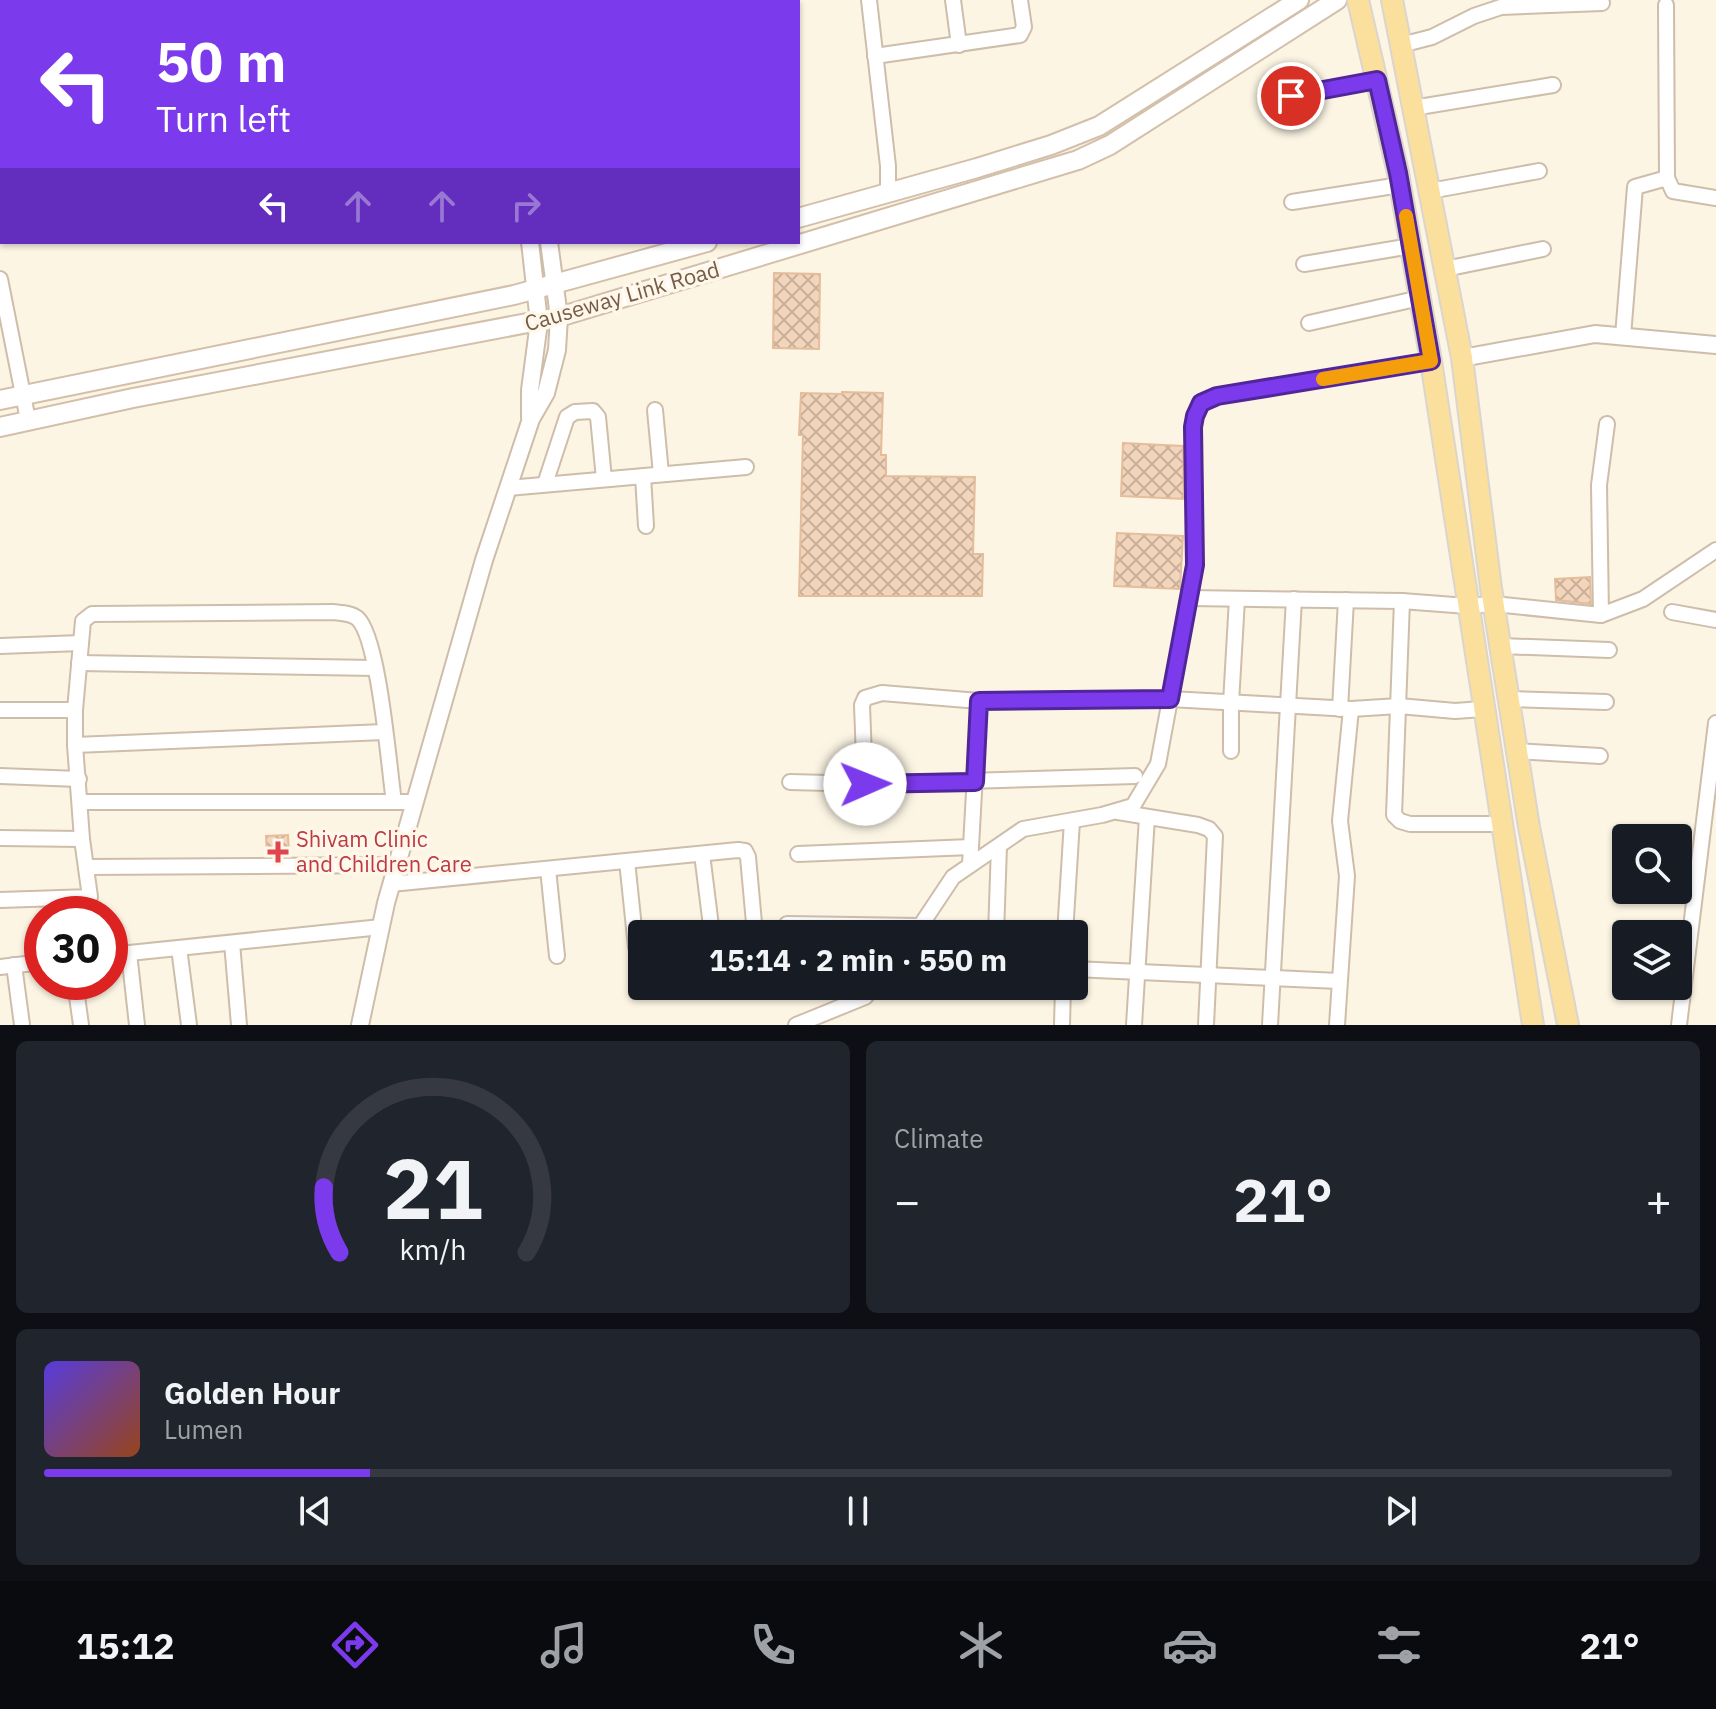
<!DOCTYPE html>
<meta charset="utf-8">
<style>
:root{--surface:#171b24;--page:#20242c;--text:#f1f3f6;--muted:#9ea1a6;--line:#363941;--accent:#7c3aed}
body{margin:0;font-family:"IBM Plex Sans",sans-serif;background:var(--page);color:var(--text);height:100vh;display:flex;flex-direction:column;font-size:30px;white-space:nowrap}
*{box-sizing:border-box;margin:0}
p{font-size:26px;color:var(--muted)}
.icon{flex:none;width:44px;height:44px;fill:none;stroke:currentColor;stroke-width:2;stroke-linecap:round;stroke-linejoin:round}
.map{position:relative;height:1025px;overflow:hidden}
.panel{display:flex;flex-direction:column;gap:16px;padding:16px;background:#0d0f14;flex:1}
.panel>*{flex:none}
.top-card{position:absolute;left:0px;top:0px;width:800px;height:244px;box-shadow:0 2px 6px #0004;background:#7c3aed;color:#fff;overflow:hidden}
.fabs{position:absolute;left:1612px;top:824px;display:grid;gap:16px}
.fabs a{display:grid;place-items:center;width:80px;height:80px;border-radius:8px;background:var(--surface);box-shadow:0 2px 6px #0004;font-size:40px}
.speed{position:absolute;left:24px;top:896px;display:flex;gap:16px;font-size:40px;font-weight:700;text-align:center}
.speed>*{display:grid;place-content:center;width:104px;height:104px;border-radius:50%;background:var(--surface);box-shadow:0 2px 6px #0004;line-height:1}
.speed .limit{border:12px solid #d22;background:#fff;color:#111}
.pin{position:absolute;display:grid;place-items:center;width:68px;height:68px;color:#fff;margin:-34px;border:4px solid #fff;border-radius:50%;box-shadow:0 2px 8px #0007}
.me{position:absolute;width:88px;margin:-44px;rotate:89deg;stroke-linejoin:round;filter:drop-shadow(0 0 6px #0008)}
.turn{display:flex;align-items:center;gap:28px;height:168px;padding:0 24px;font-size:36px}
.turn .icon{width:104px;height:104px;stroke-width:2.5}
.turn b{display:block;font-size:56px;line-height:68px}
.lanes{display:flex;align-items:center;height:76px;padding:0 24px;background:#0003;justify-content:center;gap:40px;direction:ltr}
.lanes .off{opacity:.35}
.big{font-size:60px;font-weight:800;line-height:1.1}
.panel .card{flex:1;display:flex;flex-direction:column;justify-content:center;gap:12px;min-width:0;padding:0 28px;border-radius:12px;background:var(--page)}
.panel .dial{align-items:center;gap:0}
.dial svg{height:208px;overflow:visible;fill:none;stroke:var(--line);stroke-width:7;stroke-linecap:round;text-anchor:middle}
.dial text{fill:var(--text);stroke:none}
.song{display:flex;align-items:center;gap:24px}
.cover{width:96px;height:96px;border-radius:12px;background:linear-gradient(135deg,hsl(250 70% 55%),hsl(20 70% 35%))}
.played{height:8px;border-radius:4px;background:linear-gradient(90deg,var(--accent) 20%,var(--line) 20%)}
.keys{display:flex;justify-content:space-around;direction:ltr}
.heat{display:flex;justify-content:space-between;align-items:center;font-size:44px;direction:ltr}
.panel .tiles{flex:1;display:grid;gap:16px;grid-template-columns:1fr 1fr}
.card:last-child{grid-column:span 2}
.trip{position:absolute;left:628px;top:920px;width:460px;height:80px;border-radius:8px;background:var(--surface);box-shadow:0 2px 6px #0004;font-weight:800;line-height:80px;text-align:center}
.tabs{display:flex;height:128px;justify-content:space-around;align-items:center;background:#090b0e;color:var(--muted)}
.tabs .icon{width:56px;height:56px}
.tabs .active{color:var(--accent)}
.tabs b{font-size:36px;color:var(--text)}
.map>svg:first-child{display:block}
.building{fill:url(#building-cross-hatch);stroke:#e5bd9c;stroke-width:2}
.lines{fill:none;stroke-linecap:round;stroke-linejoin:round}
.minor-casing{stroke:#cebdaa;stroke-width:18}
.tertiary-casing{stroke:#cebdaa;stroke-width:20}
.secondary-casing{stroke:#d3bfaa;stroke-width:22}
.primary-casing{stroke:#dbd5d0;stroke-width:24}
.minor{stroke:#fff;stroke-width:14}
.tertiary{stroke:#fff;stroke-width:16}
.secondary{stroke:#fff;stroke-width:18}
.primary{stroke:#fbdf9c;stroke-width:20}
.route-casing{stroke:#51269a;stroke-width:20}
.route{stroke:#7c3aed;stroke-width:14}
.slow{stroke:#f59e0b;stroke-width:14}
.health-dot{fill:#e0444e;stroke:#fff8ea;stroke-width:3}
.labels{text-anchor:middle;stroke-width:7;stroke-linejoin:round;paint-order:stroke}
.street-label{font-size:22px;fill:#755c49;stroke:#fff8ea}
.health-label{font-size:22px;fill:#be3a42;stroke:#fff8ea;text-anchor:start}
</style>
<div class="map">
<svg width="1716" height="1025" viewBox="0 0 1716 1025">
<defs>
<pattern id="building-cross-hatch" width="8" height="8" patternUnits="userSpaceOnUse" patternTransform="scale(2)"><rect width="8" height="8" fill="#f2d5bb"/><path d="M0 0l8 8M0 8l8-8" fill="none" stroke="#c9b09a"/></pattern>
</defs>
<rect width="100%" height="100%" fill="#fcf5e4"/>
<!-- building -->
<g class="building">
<path d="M774 273 820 274 819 349 773 348Z"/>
<path d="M842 392 883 393 881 455H886V476L975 477 973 554H983L982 596H799L803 435H799L801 393 842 394Z"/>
<path d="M1123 443 1183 446 1184 499 1121 496Z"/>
<path d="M1117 533 1183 536 1180 589 1114 586Z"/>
<path d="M1590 577 1591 604 1556 600 1555 579Z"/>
<path d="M288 835 289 856H267L266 836Z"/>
</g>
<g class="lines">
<defs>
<g id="minor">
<path d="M59 0V2"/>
<path d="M156 0V2"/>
<path d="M869 0 888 166V193"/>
<path d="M953 0 959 45"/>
<path d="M217 2 223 0"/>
<path d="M1666 5 1667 178 1673 191 1716 198"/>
<path d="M1401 45 1432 37 1474 16 1501 7 1602 3"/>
<path d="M0 46 2 45"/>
<path d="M875 56 1020 35 1024 27 1020 0"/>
<path d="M1291 96 1377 80"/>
<path d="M1413 108 1553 85"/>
<path d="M1430 191 1539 171"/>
<path d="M1292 202 1400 185"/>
<path d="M1304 264 1411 246"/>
<path d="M1445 269 1543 249"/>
<path d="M0 279 28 420"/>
<path d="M1309 323 1420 298"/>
<path d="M1623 336 1635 187 1667 178"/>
<path d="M655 410 661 474"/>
<path d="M643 476 646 526"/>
<path d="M545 484 567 417 575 412 593 411 598 417 604 479"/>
<path d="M508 488 746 467"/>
<path d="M1189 598 1402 601 1467 606 1494 604 1601 615 1643 599 1716 550"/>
<path d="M1402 601 1394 815 1400 821 1410 824H1502"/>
<path d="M1672 612 1716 620"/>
<path d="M1601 615 1599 485 1607 424"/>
<path d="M0 646 81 643"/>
<path d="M1501 646 1609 650"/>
<path d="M79 663 375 668"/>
<path d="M1509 699 1606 702"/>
<path d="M1340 709 1346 600"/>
<path d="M0 710H75"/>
<path d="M75 745 384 732"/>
<path d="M1231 751V703L1237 599"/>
<path d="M1517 751 1600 756"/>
<path d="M0 776 79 779"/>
<path d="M790 782 865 784 1135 776"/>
<path d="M865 784 862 705 865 698 882 693 979 701"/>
<path d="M80 802H414"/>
<path d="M1118 812 1198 825 1209 829 1215 836 1206 1025"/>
<path d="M0 838 82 839"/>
<path d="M702 854 712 934"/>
<path d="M798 854 971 847"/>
<path d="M627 861 636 947"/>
<path d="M970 865 979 701 1170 699 1351 709 1399 706 1455 711 1483 709"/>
<path d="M86 867 396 865"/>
<path d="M548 869 557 956"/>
<path d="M391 884 738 850 745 851 748 857 755 934"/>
<path d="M0 900 90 897 82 839 75 745V710L83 621 92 614 333 612C341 613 351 613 357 618 379 636 389 769 394 802"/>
<path d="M787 924 920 926"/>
<path d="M915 934 953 877 1023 829 1102 815 1133 806 1158 764 1195 565 1193 427 1195 416 1201 403 1217 396 1431 361"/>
<path d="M996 934 999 846"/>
<path d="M1065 934 1072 821"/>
<path d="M232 943 239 1025"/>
<path d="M179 948 189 1025"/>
<path d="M129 953 137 1025"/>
<path d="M110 955 381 927"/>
<path d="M14 965 22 1025"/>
<path d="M0 967 42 962"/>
<path d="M1074 969 1339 981"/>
<path d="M75 982 81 1025"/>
<path d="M796 1025 865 997 874 986"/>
<path d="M1062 1025 1063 986"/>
<path d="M1134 1025 1147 817"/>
<path d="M1270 1025 1294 599"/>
<path d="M1337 1025 1347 876 1340 821 1351 709"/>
<path d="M1679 1025 1716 723"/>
</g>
<g id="tertiary">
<path d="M497 0 498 2"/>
<path d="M517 0V2"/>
<path d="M530 242 539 322 530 390V417"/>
<path d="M1462 358 1595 334 1716 345"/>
<path d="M360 1025 386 903 484 560 531 419 546 393 557 350 559 317 549 242"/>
</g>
<g id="secondary">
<path d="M798 218 977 168 1051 145 1099 126 1299 0"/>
<path d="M0 400 514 295 707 242"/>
<path d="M0 427 133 398 559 317 1078 160 1110 145 1337 0"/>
</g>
<g id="primary">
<path d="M1358 0 1398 173 1431 361 1533 1025"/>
<path d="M1392 0 1462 358 1491 588 1529 827 1568 1025"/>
</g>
</defs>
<!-- minor casing -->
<use href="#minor" class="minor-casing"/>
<!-- tertiary casing -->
<use href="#tertiary" class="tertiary-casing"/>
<!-- secondary casing -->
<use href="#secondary" class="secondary-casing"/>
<!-- primary casing -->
<use href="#primary" class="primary-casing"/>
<!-- minor -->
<use href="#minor" class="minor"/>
<!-- tertiary -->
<use href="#tertiary" class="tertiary"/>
<!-- secondary -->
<use href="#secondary" class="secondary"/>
<!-- primary -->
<use href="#primary" class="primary"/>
</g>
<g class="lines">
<defs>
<path id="route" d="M865 784 975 782 979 701 1170 699 1195 565 1193 427 1195 416 1201 403 1217 396 1431 361 1398 173 1377 80 1291 96"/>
</defs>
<!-- route casing -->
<use href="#route" class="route-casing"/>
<!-- route -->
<use href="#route" class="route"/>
<!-- slow -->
<path class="slow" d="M1323 379 1431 361 1406 216"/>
</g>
<!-- markers -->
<path class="health-dot" d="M274 840h8v8h8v8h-8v8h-8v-8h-8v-8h8z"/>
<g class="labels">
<!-- street labels -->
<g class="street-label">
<text transform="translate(622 296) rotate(-16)" y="8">Causeway Link Road</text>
</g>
<!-- health labels -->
<g class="health-label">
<text x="296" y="847">Shivam Clinic<tspan x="296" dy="25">and Children Care</tspan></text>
</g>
</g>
</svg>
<div class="fabs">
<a><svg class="icon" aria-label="search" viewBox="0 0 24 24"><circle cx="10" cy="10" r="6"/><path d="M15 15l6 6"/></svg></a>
<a><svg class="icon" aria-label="layers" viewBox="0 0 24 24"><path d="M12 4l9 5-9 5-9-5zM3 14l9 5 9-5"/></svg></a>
</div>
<div class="speed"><div class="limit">30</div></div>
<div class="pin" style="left:1291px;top:96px;background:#d93025"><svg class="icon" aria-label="arrive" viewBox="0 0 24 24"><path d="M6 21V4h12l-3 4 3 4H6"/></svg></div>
<svg class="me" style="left:865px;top:784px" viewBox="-20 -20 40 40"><circle r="19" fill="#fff"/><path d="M0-13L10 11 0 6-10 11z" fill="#7c3aed"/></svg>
<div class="trip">15:14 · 2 min · 550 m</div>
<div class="top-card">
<div class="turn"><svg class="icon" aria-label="left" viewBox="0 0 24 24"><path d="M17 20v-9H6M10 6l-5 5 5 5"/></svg><div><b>50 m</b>Turn left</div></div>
<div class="lanes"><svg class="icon" aria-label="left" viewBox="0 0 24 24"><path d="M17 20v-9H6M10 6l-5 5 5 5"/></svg><svg class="icon off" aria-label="ahead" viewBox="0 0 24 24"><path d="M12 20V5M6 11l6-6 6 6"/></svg><svg class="icon off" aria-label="ahead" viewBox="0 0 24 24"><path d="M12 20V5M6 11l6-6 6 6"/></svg><svg class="icon off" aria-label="right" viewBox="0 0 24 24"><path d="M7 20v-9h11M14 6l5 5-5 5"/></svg></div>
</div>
</div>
<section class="panel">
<div class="tiles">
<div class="card dial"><svg viewBox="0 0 100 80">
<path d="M14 69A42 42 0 1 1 86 69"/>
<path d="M14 69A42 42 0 0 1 8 44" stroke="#7c3aed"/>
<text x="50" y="56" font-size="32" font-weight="700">21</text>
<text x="50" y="72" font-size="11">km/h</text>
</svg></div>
<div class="card"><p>Climate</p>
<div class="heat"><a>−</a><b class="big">21°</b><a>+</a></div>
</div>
<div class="card">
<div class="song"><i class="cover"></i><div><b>Golden Hour</b><p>Lumen</p></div></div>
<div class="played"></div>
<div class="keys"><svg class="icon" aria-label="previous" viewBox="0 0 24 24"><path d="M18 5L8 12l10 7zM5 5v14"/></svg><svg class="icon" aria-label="pause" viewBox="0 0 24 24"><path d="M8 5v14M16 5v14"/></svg><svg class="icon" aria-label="next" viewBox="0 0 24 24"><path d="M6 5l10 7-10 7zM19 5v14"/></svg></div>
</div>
</div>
</section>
<nav class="tabs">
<b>15:12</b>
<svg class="icon active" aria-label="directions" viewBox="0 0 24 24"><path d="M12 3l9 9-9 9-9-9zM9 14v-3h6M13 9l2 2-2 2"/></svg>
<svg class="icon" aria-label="music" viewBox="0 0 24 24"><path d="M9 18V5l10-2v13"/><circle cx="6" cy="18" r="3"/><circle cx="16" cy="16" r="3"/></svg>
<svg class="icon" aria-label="phone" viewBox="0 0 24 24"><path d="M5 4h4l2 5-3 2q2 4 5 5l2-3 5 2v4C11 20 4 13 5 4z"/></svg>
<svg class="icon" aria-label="climate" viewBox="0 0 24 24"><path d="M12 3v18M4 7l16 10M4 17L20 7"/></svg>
<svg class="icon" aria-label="car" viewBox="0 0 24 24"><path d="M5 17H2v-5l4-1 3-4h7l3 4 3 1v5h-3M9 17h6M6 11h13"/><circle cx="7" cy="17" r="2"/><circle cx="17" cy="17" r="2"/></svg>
<svg class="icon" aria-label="filters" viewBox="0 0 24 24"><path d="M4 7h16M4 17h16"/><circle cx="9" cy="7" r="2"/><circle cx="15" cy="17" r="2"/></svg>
<b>21°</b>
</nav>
